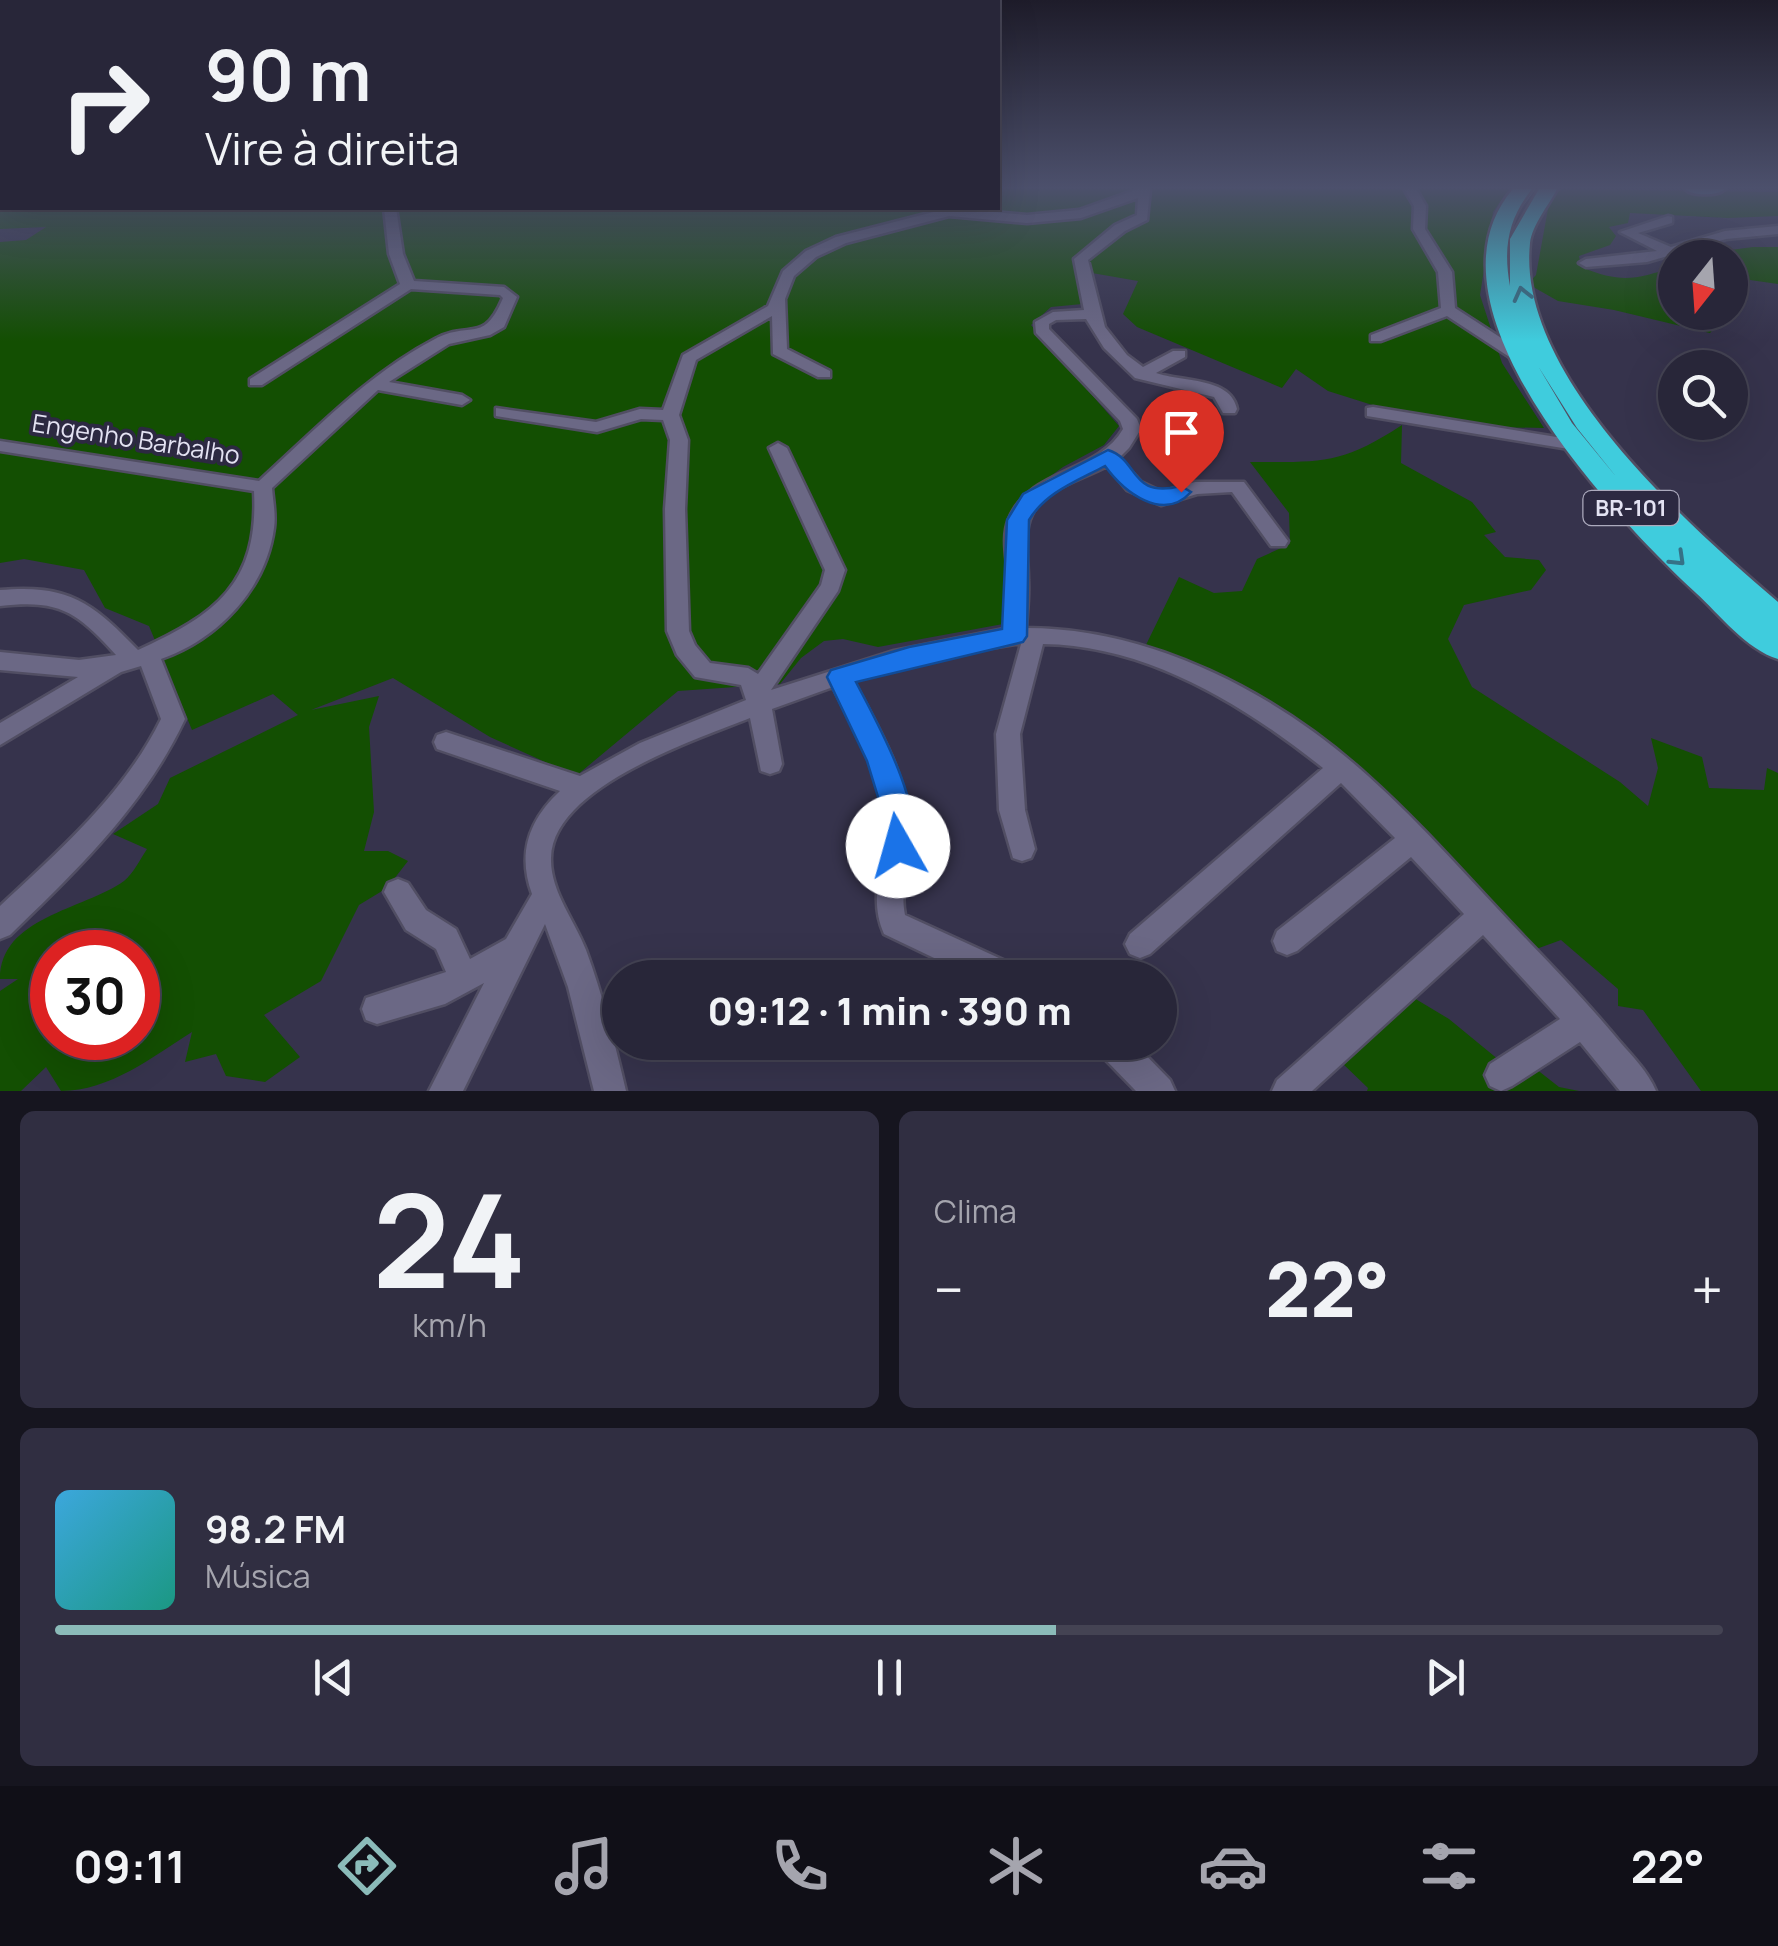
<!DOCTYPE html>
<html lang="pt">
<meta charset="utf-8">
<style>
:root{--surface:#282639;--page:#302e41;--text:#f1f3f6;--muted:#a5a5ae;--line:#444353;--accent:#8bbbb9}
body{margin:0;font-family:Manrope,sans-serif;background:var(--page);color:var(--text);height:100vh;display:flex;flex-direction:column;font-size:38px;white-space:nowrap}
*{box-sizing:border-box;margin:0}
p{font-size:32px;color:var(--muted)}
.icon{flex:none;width:55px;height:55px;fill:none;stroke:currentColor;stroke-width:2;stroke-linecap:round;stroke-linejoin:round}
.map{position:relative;height:1091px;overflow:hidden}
.drawer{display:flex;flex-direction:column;gap:20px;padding:20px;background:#16151f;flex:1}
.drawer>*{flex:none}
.hud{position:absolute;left:0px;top:0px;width:1000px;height:210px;box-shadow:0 10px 40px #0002,0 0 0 2px var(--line);background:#282639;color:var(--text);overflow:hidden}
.needle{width:65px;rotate:197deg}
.controls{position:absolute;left:1658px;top:240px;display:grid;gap:20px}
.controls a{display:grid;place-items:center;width:90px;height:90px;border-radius:50%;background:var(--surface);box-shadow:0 10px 40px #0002,0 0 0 2px var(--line);font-size:50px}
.speed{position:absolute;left:30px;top:930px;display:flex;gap:20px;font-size:50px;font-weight:700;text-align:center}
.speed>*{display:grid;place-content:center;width:130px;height:130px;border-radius:50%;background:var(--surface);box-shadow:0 10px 40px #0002,0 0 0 2px var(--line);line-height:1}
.speed .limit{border:15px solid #d22;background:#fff;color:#111}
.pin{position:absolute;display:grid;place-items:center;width:85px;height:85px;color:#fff;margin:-102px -42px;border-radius:50% 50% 50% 0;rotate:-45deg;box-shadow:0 0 10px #0007}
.pin .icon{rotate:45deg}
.me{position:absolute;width:110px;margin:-55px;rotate:353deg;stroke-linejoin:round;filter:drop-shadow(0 0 8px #0008)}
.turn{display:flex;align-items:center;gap:35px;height:210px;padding:0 40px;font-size:45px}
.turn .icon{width:130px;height:130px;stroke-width:2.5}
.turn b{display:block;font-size:70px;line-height:85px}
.big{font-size:75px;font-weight:800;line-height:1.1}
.drawer .tile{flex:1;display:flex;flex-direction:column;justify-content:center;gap:15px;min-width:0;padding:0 35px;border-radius:15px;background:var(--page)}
.drawer .dial{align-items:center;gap:0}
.dial b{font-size:130px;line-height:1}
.song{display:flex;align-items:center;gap:30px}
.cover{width:120px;height:120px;border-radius:15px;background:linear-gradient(135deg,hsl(200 70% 55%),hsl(170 70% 35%))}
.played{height:10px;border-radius:5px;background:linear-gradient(90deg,var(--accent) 60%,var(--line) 60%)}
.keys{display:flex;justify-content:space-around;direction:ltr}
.heat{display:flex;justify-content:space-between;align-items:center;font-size:55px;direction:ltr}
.drawer .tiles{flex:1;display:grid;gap:20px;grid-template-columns:1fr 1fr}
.tile:last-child{grid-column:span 2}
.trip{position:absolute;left:602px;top:960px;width:575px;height:100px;border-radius:50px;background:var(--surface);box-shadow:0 10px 40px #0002,0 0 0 2px var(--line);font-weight:800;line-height:100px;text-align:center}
.dock{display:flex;height:160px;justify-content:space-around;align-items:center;background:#100f17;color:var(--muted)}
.dock .icon{width:70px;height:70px}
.dock .current{color:var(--accent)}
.dock b{font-size:45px;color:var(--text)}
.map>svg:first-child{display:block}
.green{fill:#134f02;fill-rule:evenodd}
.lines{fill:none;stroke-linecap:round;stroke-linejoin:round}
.stream{stroke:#6394b7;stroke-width:2.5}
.minor-casing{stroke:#514e63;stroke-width:5}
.major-casing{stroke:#514e63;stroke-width:5}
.highway-casing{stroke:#514e63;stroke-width:5}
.minor{fill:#6b6885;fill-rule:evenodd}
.major{fill:#51a4ba;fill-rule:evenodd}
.highway{fill:#3fccdd;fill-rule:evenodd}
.oneway{stroke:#357287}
.route{fill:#1a73e8;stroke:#114b97;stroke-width:2.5}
.labels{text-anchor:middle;stroke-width:8;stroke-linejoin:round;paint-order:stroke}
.shield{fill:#2c2941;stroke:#acaabd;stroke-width:2.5}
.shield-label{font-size:22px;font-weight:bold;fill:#e3e2f2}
.street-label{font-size:25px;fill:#e3e2f2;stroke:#2c2941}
</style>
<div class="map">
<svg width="1778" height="1091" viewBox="0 0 1778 1091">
<rect width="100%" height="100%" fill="#36334c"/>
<!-- green -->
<g class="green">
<path d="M998 189H1509L1493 212 1480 295 1502 363 1544 428 1439 426 1328 391 1296 369 1282 388 1137 327 1123 314 1138 281 1092 273 1082 304 1051 307 1031 325 1119 426 1104 445 1063 467 1019 499 1008 528 1003 624 878 647 843 639 824 641 801 658 780 684 678 691 576 776 490 737 393 678 311 710 379 696 369 727 374 812 364 851H388L408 861 387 888 359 905 321 981 264 1015 300 1057 265 1082 226 1076 216 1054 185 1062 192 1032C152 1057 110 1091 61 1091L46 1067 21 1091H0V991L18 979H0C0 917 83 910 124 881 133 874 141 858 147 849L113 834 158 804 170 778 298 715 273 694 192 730 149 626 105 608 84 570 24 559 0 563V242L26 240 46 227 0 229V206L998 208ZM52 952H138V1038H52Z"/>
<path d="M1562 189 1778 192V216L1728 218 1630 213 1628 223 1609 227 1616 236 1610 245 1579 256 1581 267C1623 284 1635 279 1675 267V312L1716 313 1720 321 1710 333 1614 310 1558 301 1528 284 1536 275 1550 198Z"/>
<path d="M1753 247H1778V284L1750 280 1748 289 1738 291 1734 299 1730 298V258L1694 255Z"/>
<path d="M1402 425 1401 463 1472 502 1496 532 1484 535 1505 557 1539 560 1546 570 1531 590 1464 605 1448 639 1472 687 1620 782 1648 806 1658 768 1651 738 1702 757 1709 788 1764 790 1767 768 1778 773V1091H1701L1643 1010 1618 1006V989L1561 940 1528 952 1397 810 1188 666 1145 647 1179 577 1214 593 1242 591 1257 559 1290 544 1289 513 1250 462C1322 462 1341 465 1402 425Z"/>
<path d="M1414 998 1449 1019 1505 1065 1522 1058 1559 1087 1579 1091H1367L1368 1088 1341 1062Z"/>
</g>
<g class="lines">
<!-- stream -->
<path class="stream" d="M1519 209 1534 189"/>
<defs>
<g id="minor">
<path d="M1138 189H1150L1147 220 1125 231 1088 260 1105 327 1127 355 1143 367 1173 351H1185V357L1156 373C1182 382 1231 377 1237 409L1235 413H1223L1214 397 1135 378 1104 348 1086 319 1056 320 1049 324V329L1137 419 1141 429 1129 448 1119 458 1141 482 1162 492 1195 482H1244L1288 541 1285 546H1271L1232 492 1197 494 1161 505 1127 490 1107 466C1088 476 1067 482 1050 494 1018 516 1028 548 1028 580 1029 596 1027 612 1026 628 1152 628 1276 693 1368 776 1425 827 1475 886 1528 941 1560 974 1591 1007 1620 1042 1633 1057 1648 1072 1656 1091H1620L1580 1042 1512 1086 1501 1091 1490 1086 1485 1075 1490 1064 1560 1019 1483 935 1312 1091H1272L1277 1080 1464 914 1411 857 1297 951 1287 955 1277 951 1273 941 1277 931 1395 838 1341 783 1150 954 1140 958 1130 954 1125 944 1130 934 1323 768C1244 705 1147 645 1043 644L1020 734 1025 810 1035 849 1031 858 1022 861 1013 858 999 810 996 734 1021 644H1015L935 657 853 680C877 726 907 774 910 828 912 857 899 885 905 915L1021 968 1025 978H976L884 934C867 895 886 865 884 826 882 776 855 731 833 687L772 709 782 764 779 771 770 774 761 771 750 718C695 740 552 787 551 858 550 891 575 921 586 950 603 996 615 1044 626 1091H594L568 987 545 924 463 1091H429L484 983 445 1004 377 1024 366 1020 362 1009 366 998 446 972 436 949 406 930 384 892 388 883 398 879 408 883 426 910 456 929 470 959 506 939 532 894C517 853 529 820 560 791L437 749 434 742 437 735 446 732 580 776 640 743 746 700 741 685 695 677 677 655 667 631 665 509 670 440 663 420 641 419 597 432 502 417 496 416V408L596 422 640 409 663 410 683 355 768 306 783 271 806 251 836 237 949 208 1027 215 1079 210ZM1138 198 1137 215 1115 225 1074 259 1084 310 1053 312 1035 322 1036 333 1120 421 1123 429C1097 474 1030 468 1009 519 1001 538 1008 562 1008 582 1007 598 1006 614 1004 629L894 651 771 690 838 591 845 570 787 448 778 443 769 448 825 570 821 585 758 674 748 668 710 663 695 645 689 631 685 509 688 440 679 415 696 360 772 316 773 354 818 377H830V371L787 349 785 299 794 276 816 257 846 243 949 216 1027 223 1081 218Z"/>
<path d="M1404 189H1416L1426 206 1425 229 1452 272 1455 308 1526 354V360H1514L1447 316 1381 341H1371V335L1441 308 1438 272 1413 229 1414 206Z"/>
<path d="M384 208H396L403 254 414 281 504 287 517 297 504 327 490 335 449 344 389 382 462 395 470 400 462 405 378 390 272 488C273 501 276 515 274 528 266 589 218 639 161 659L185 719C144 806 78 869 10 935L0 939V906C60 850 124 794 161 719L141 666 121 672 0 745V723L78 677 0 670V652L79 660 116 655C77 612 60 599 0 606V590C68 584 92 602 138 650 215 615 259 584 254 491L0 451V441L259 481C315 430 368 374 435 339 471 320 483 345 503 298L500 295 411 289 262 385H250V379L400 284 389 254Z"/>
<path d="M1668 216 1672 217V223L1638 233 1671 247 1725 231 1778 226V234L1726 239 1647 262 1586 267 1579 263 1586 259 1657 251 1620 232Z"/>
<path d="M1373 407 1575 440 1584 445 1575 450 1367 416V408Z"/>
<path d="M1095 1042H1133L1170 1080 1175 1091H1136L1099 1053Z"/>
</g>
<path id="major" d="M1685 189H1725C1717 196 1693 196 1685 189Z"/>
<path id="highway" d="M1513 189H1532C1508 219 1503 248 1510 286V239L1539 189H1557C1549 205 1532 225 1530 243 1516 374 1687 524 1778 602V659C1747 650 1719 614 1696 593 1614 517 1413 305 1513 189ZM1538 366 1577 428 1618 479 1572 423Z"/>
</defs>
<!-- minor casing -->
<use href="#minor" class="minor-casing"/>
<!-- major casing -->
<use href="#major" class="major-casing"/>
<!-- highway casing -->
<use href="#highway" class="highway-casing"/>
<!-- minor -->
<use href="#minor" class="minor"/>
<!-- major -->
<use href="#major" class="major"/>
<!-- highway -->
<use href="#highway" class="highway"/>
</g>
<!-- one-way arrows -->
<defs><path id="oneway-chevron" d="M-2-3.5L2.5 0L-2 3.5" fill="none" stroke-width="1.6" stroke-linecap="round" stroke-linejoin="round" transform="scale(2.5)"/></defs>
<g class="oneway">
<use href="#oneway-chevron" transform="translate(1522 294) rotate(-104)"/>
<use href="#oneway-chevron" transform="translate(1678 559) rotate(44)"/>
</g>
<!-- sky -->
<linearGradient id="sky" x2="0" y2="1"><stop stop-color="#1e1c2a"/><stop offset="0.55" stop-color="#4c506c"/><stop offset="1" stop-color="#4c506c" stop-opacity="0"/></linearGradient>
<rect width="1778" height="341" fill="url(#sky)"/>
<!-- route -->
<path class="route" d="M1108 450C1140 460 1129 499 1181 486L1191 492C1163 523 1124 492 1105 466 1077 481 1046 492 1029 520L1027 636 1023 642 856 682C876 721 929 813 909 855L898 859 888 855 878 797 867 761 827 677 831 670 909 647 1002 629 1007 520 1023 494Z"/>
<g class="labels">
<!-- shield labels -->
<rect class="shield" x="1583.5" y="491" width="95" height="34" rx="8"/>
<g class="shield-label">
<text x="1631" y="516">BR-101</text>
</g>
<!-- street labels -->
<g class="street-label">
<text transform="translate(136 439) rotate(9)" y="9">Engenho Barbalho</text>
</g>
</g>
</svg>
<div class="controls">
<a><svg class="needle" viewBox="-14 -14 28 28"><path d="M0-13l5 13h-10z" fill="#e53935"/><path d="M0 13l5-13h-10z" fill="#a5a5ae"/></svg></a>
<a><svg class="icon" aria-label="search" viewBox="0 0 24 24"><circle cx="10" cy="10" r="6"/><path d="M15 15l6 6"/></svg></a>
</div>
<div class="speed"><div class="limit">30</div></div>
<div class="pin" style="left:1181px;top:492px;background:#d93025"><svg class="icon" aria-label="arrive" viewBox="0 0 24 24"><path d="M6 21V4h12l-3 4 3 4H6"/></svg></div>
<svg class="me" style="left:898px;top:846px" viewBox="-20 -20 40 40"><circle r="19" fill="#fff"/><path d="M0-13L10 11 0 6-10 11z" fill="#1a73e8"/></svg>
<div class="trip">09:12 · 1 min · 390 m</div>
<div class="hud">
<div class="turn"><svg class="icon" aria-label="right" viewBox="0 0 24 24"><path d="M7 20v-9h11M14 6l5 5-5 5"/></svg><div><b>90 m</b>Vire à direita</div></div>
</div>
</div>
<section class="drawer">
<div class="tiles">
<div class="tile dial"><b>24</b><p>km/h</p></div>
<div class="tile"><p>Clima</p>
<div class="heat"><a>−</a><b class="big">22°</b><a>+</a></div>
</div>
<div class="tile">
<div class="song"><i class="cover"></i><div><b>98.2 FM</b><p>Música</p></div></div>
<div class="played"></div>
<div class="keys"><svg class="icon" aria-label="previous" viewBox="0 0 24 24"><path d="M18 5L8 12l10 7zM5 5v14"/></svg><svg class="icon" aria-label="pause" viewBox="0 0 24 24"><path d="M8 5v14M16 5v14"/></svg><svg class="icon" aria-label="next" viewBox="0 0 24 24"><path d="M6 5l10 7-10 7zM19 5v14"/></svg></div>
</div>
</div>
</section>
<nav class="dock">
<b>09:11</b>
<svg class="icon current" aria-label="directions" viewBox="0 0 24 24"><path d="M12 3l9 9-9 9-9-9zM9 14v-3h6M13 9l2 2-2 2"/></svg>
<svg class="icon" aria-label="music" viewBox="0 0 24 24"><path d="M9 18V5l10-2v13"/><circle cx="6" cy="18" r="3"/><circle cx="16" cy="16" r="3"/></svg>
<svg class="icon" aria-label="phone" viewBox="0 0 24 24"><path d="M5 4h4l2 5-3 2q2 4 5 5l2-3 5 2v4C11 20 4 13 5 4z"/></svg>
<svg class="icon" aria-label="climate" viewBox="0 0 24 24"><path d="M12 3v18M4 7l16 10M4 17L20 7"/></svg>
<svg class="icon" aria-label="car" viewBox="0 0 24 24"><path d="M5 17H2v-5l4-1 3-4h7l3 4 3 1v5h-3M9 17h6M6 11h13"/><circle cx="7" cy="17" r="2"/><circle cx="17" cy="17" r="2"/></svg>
<svg class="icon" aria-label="filters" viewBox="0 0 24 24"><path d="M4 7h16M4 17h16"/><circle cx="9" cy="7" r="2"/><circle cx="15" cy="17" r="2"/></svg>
<b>22°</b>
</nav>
